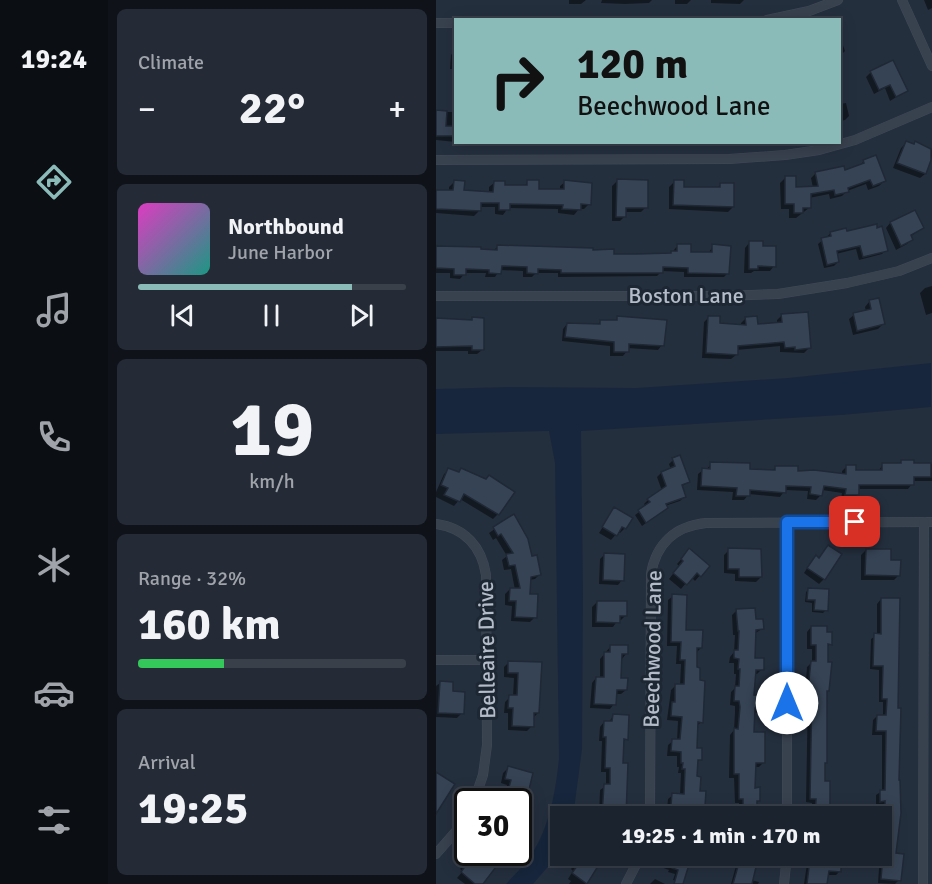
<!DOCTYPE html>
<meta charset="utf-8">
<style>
:root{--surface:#1b232e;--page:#242b36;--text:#f1f3f6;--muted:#a0a4aa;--line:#39404a;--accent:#8bbbb9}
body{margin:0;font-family:Signika,sans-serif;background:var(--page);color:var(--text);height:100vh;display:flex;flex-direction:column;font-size:22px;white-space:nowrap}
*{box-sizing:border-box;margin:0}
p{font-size:20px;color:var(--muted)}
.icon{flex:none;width:33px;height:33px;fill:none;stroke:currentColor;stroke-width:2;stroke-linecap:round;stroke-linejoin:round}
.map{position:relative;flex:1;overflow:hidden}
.side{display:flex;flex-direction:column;gap:9px;padding:9px;background:#0f1319;width:328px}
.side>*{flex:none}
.guide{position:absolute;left:18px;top:18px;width:387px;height:126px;border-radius:0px;box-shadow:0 3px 15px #0003,0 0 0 2px var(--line);background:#8bbbb9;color:#111;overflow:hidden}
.speed{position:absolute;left:18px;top:788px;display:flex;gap:12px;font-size:30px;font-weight:700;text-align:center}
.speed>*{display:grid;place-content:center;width:78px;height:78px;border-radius:50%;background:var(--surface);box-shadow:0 3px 15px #0003,0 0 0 2px var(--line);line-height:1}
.speed .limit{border:3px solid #111;border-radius:9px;background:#fff;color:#111}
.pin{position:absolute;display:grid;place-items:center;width:51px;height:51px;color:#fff;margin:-26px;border-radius:12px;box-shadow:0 3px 9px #0006}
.me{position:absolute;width:66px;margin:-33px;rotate:0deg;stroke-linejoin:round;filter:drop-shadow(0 0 4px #0008)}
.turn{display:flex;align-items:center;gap:21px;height:126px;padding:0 24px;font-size:27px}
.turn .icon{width:78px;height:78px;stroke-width:2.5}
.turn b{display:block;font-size:42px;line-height:51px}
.big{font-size:45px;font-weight:700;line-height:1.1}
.side .tile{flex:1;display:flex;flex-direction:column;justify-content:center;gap:9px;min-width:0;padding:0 21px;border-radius:9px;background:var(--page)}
.side .dial{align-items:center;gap:0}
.dial b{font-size:78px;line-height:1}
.song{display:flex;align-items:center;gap:18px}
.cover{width:72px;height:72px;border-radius:9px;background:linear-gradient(135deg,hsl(310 70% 55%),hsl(170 70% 35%))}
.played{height:6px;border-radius:3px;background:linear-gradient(90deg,var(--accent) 80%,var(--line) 80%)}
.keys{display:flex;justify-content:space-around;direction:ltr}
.heat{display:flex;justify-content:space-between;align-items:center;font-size:33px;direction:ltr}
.charge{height:9px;border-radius:4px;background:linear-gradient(90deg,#34c759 32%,var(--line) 0)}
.trip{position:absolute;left:114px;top:806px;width:342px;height:60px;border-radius:0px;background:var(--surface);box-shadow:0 3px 15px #0003,0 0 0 2px var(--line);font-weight:700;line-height:60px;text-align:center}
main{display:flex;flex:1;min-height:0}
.dock{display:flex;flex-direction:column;width:108px;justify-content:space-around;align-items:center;background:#0b0e12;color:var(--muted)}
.dock .icon{width:42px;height:42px}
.dock .active{color:var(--accent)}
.dock b{font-size:27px;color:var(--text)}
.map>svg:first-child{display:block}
.water{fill:#17263c}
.shadow{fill:#0007}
.building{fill:#364354;stroke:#1f2835;stroke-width:1.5}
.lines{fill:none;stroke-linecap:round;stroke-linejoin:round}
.minor-casing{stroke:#414a57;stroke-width:10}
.minor{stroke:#38414e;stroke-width:9}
.route-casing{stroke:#114b97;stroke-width:15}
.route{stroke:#1a73e8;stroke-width:10}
.labels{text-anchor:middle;stroke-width:6;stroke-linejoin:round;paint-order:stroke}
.street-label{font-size:22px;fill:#b4bcc9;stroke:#1d2633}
</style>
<main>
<nav class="dock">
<b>19:24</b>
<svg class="icon active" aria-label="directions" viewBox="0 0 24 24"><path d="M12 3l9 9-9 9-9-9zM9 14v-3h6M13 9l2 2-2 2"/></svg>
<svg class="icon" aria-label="music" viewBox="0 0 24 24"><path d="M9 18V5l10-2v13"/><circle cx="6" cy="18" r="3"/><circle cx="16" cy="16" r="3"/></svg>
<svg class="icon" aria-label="phone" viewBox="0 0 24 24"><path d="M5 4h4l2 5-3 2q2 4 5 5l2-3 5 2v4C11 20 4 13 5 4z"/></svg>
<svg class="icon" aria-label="climate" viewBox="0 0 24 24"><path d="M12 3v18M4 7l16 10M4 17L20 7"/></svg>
<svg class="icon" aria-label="car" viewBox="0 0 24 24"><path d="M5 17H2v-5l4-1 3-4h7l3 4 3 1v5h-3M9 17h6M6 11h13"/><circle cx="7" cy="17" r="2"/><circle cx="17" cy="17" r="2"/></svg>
<svg class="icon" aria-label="filters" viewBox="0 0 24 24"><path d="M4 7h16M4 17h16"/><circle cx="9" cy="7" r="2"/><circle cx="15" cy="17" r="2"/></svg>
</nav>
<section class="side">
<div class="tile"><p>Climate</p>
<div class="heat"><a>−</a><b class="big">22°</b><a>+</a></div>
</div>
<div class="tile">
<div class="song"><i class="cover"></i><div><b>Northbound</b><p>June Harbor</p></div></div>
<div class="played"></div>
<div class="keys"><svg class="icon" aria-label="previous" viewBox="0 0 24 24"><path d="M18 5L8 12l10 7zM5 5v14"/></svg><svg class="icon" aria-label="pause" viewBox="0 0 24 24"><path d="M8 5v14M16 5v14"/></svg><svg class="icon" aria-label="next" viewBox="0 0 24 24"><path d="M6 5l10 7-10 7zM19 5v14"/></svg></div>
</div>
<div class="tile dial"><b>19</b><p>km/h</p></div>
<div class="tile"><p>Range · 32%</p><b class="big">160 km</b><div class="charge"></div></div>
<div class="tile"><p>Arrival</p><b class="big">19:25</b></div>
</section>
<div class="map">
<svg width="496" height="884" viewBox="0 0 496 884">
<rect width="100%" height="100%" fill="#242f3e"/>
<!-- water -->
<path class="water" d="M495 363V407L405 415 145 431 147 592 146 749 138 810 136 816H124V849L116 862 97 884H70C79 874 90 864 97 852 114 825 120 789 123 758L119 463 113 431 0 434V389L74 387 200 388 352 378Z"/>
<!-- shadow -->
<g class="shadow">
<path d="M133 0H150L145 4H133Z"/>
<path d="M166 0H216L213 3 189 4 165 3Z"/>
<path d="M239 0H255L251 4H239Z"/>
<path d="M275 0H308L304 4 275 3Z"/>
<path d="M488 0H496V8L492 10Z"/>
<path d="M404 37 409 51 404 56Z"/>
<path d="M19 50 20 69H14L15 55Z"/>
<path d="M435 72 470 91 454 101 449 88 438 94 430 77Z"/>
<path d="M410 103 413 116 409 120 404 121V104Z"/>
<path d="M0 112H20V142L0 140Z"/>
<path d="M470 143 477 145 479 143 496 150V156L489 174 484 178 457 168 465 148Z"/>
<path d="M428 161 448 181 443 186 432 190 430 184 411 191 406 196 394 199 393 194 373 198V208L360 218H353V209H345L344 183 349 178 359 188H377L375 178 380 173 408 172 423 166Z"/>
<path d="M181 181 210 207 205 212H189V216L184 221H176V186Z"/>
<path d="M18 182 27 191 53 193V187L58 183 67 186 87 187 92 182 102 191H124V186L129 182 153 204 148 209H143L138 215 122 213V209L72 208 67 215 59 214V207H43V211L38 216 0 213V191L13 192V187Z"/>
<path d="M238 182 247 189H280L285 184 297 207 292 212 233 209V187Z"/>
<path d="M478 212 486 228 474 237 475 240 471 244 460 250 450 228 454 223Z"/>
<path d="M395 233H410L450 250 446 254 423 260 420 249 400 254 402 262 398 266 388 268 382 244Z"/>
<path d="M313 243 338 266 334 271H318L315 273H308L309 248Z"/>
<path d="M242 245 254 253 272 254 277 246 292 273 288 277H248V272L226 271 221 276 122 277V273H100L96 277H87V271L64 270 59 277H49L50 273H29L24 279 14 278V273H0V248L57 251 62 246 156 251 177 256 234 255Z"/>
<path d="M496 286V313L490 315 484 293 489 288Z"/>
<path d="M433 302 447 324 442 329 417 335 413 319 418 315 430 312 429 307Z"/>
<path d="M346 315 373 348 368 353 344 352V346L300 350V355L295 359 266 358 268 322 273 317 282 325 305 326V323L310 318 320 325 341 324V320Z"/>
<path d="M182 318 226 345 222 350 191 348V351L187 356H174V346L126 341 127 329 131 324 161 326 164 322H178Z"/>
<path d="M0 319 34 321 36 319 46 350 41 354H32V351H0Z"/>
<path d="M237 460 252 482 245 487 249 496 244 501 229 506 226 511 206 526 199 515 210 507 208 504 212 500 226 491 221 477 225 473 235 470 233 464Z"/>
<path d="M465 462 477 465 496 464V481H477L476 484 472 489H421V495L417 499H405L406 493 386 490 385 495 380 500 371 499 372 491 349 490 344 497 313 494 308 500H296L297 492 261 490 262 474 267 470H270L275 464 313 471 335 472 340 467 360 472 406 475V471L411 466 418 472H442L447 464 462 465Z"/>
<path d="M13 470 21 473 25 470 62 514 57 519 24 499 18 506 0 497V492L8 474Z"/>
<path d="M178 509 189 528 184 533 182 532 175 540 163 533Z"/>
<path d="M77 516 94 558 104 574 99 579 93 580V595L99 617 94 622 75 621 76 606 69 605V594L74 589 79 590 75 569 68 570 66 560 71 556 60 538 57 540 53 533Z"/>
<path d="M293 550 325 577 320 582 299 581V574L288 573V555Z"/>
<path d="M430 550 453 562 463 575 458 580H425V555Z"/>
<path d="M168 555 186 580 182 585 163 584 164 559Z"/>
<path d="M249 555 272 566 259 581 255 577 245 589 233 579 243 566 241 564Z"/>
<path d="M375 562 388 579 383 584 368 573Z"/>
<path d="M373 589 390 610 387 613 376 612V603L369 602 370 592Z"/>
<path d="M237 596 248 631 265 648 260 653 265 722 260 727V749L264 759 260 763 262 793 268 806 263 810H259L257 816H237L239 809H231L232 799 237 795H244L245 773H242L243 767H241V756H231L232 745 237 741H241L242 721 231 720 235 690 240 685 244 686 245 664H240L241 646H231L232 600Z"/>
<path d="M445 599H462L458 855 463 880 459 884 442 883 444 855H446L448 811H445V805H440V795L446 791V735H436L437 720 441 716H447V702H443V670L434 669 435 639 441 635V604Z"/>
<path d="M161 602 190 615 185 620H182L177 627H156V607Z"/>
<path d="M301 610 319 621 326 629 318 634V659L326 669 321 674H318L316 696 327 708 322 713 317 712 316 733 327 763 323 767H318L317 789 323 800 319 804 320 816H303V803H299L298 778H293L294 735 298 730 299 712V706L294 705 295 692 299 688 300 674H298V663H293L294 657 298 652 299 635H297L296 615Z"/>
<path d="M375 627 390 634 394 644 390 648 389 763 387 765V782L392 814H400V816H375L376 803 370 802 372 693H369L371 667 376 662V649H371V632Z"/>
<path d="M175 646 190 654 186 659 184 679 190 690 185 694H179L178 704 174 709 154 708 156 683 160 678H164V659Z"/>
<path d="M73 662 104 663 102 713 97 718 96 726 91 731 72 730V713H68L69 702 74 697H77L78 678 68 677V667Z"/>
<path d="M4 683 15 693 26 713 21 718 0 717V686Z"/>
<path d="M177 716 190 739 186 743V764L189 816H163L164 790 170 786V772H165L166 741H163L164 727 168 722H173Z"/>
<path d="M72 768 86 811 89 812 82 828V801H67L71 785 65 783 67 773Z"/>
<path d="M32 852H47L45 884H29L21 878 27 871 24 869 31 861 27 858Z"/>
<path d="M145 855H150L157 860 159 855H175L172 859 167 857 149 884H133L135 881 132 879 137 871 135 869Z"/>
<path d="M225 855H255L243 882 237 880 239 874 232 872 233 870 222 866Z"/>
<path d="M303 855H317L315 880 323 882 322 884H295Z"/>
<path d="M383 855H399L404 871 400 875H391L389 884H368L371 864 375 860H382Z"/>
<path d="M219 879 229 884H214Z"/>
</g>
<!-- building -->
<g class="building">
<path d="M457 60 472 91 460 97 454 85 443 90 434 71Z"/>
<path d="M0 110 11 111 10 126H20V136H0Z"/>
<path d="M470 141 478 144 479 141 495 149V160L490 174 461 163Z"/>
<path d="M440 155 450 181 437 186 434 180 412 188 413 192 399 195 398 190 375 194V208H367V213H358V204H349V176H360V187L382 186 379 172 408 166 409 170 428 163 427 160Z"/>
<path d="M181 179 212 180V208H190V217H180Z"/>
<path d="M18 180 29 181 28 190 57 192 58 181H69V185H91V180H103V189H128V180L156 183 155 205 145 204V210L126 209 127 205 74 204V210H63V203H45V211L0 209V190H17Z"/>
<path d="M238 180H248V187H284V183H298V207L237 205Z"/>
<path d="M479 210 488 228 475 235 477 240 465 246 454 222Z"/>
<path d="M441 224V228L446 226 452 251 427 257 424 246 401 251 403 262 391 265 385 238 395 236 394 232 410 228 411 231Z"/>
<path d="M313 241H327V246H340V267L322 266V269H313Z"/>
<path d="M241 244H255V252H276V244L295 246 293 274 252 273V268L227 267V273H125V270L102 269V274L91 273V267L66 266 65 274 53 273V270L30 269V275H18V269L0 268V246L45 247V249L61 250V245L157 248V250L178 249V254H200L235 253V251H241Z"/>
<path d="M443 298 449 324 421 331 417 313 435 309 433 300Z"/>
<path d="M372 312 375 348 359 350V347L349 348 348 342 302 346V355L270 353 272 316H284V323L310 325 309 317 321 316 322 324 346 322 345 314Z"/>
<path d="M181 316 231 320 228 346 193 344V352H178V342L129 337 131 323 164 324V320H181Z"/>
<path d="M36 317 48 318V350H36V346L0 347V318L36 320Z"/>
<path d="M244 455 254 482 246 485 250 497 230 504 232 508 210 523 202 510 214 502 211 499 230 486 225 472 239 466 236 458Z"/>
<path d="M465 460H478V463H495V477H478V485H423V495H409L410 489 388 486 386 496 374 494 375 487 350 486V493L314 490V496H300L301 488 265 486 266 468 274 469V462L314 463V469L339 470V466H362V471L378 470 410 474V465H420V470H446V463H465Z"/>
<path d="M12 468 23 472 25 468 50 479 53 475 79 492 63 515 28 494 24 502 8 495 12 488 5 485Z"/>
<path d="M178 507 197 518 190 529 186 527 181 536 166 527Z"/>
<path d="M78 514 92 539 96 556 101 555 105 575 95 577 94 594H102L101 618 79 617 80 601H73L74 588H84L79 565 73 566 70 554 77 553 65 534 62 536 57 527Z"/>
<path d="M392 545 406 554 389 580 371 568 380 555 383 558Z"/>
<path d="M253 548 274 566 265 577 261 573 251 585 237 573 247 561 245 559Z"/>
<path d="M292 548 325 549 326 577H303V569H292Z"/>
<path d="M430 549H455V560H465L464 576 429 575Z"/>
<path d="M168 553 189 554 188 581 167 580Z"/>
<path d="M372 588 393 589 392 611 378 610 379 600H371Z"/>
<path d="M236 594 251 595 250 630H267L266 648H261V667L264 668V680L269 681 267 723 262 722 261 748H266V760H262L261 776 265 777 264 791H270L269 806H261L259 816H241L242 805H235L236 793 248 794 249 769H246L247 763H245V752L235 751 236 739H244L246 717 235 716 236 702H239V684H248L249 660H244L245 642H235Z"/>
<path d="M445 598H464L462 708H465L463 780H464L465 813 460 853 468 854 465 881 445 879 451 808H449V801L444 802V790H449L450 731H440L441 715H450L451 699H446L447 666H437L438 633 445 634Z"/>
<path d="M161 601H191V616H184V623L160 622Z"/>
<path d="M319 608 320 619H327L328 629 320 630 319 658H328V670H320L318 695 329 696 328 709 319 708 318 732H329V763H320L319 788 324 787V801H321V815H307V799H303V774H298V728L302 729 304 707 303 701H298L299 686H303L304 669H302L303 659 298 658V650H302L303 631H302L300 609Z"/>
<path d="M375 626H391V632H396V645L392 644V662H396L393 691H391V763H389V781H394V816H379L380 799H374L376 689H372L375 661H380V645H375Z"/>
<path d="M174 645H192V654H186L185 678H192L191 690H181L180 705 158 704 160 677H168V652H174Z"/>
<path d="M72 661 106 662 103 713H98V727L76 726 77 708H72L73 695H81L82 673H72Z"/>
<path d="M4 681 17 682V691L29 692 28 714 2 713Z"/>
<path d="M177 714 193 715 192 740 188 739 187 763H192L190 816H166L168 784H174V768H169L170 737H167L168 721H176Z"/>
<path d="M72 766 97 773 88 810 91 812 83 832 82 801H69L75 780 69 779Z"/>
<path d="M0 772 19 784 0 814Z"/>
<path d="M37 852H49L63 863 47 884H39L25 872 30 865 28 864Z"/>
<path d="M144 855H153L164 863 151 884 136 873 141 866 138 864Z"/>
<path d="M228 855H256L247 884H238L242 870 236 868 237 865 226 862Z"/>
<path d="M386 855 405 856V872L393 871 391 884H371L374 858 386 859Z"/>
<path d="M304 859 321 863 316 884H297Z"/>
</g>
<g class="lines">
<defs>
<g id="minor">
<path d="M466 0 496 66"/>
<path d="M331 20 373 11 402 0"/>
<path d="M0 23H20"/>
<path d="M0 160 293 159 349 155 383 150 419 140 496 107"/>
<path d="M0 296H289L342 294 411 283 463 271 496 258"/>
<path d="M351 522V816"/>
<path d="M0 524C29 528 46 547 50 575L51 745 47 775 38 801"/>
<path d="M0 660H51"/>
<path d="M214 816 215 574C220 544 239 526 270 523L496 522"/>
<path d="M0 854 21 830 32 813"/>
<path d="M190 884 205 855"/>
<path d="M348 884 351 855"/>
<path d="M487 884 488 522"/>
</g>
</defs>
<!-- minor casing -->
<use href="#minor" class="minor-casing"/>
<!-- minor -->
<use href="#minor" class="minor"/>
</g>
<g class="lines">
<defs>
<path id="route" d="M351 703V522H419"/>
</defs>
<!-- route casing -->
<use href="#route" class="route-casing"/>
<!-- route -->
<use href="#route" class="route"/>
</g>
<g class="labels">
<!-- street labels -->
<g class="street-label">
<text x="250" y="303">Boston Lane</text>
<text transform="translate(216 649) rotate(-89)" y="8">Beechwood Lane</text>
<text transform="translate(50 650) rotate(-91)" y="8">Belleaire Drive</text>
</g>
</g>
</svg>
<div class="speed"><div class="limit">30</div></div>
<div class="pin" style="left:419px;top:522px;background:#d93025"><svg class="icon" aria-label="arrive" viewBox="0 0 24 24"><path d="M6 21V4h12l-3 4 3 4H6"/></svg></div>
<svg class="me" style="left:351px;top:703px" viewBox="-20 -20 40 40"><circle r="19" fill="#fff"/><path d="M0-13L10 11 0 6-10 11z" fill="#1a73e8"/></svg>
<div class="trip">19:25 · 1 min · 170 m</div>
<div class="guide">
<div class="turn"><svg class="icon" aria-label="right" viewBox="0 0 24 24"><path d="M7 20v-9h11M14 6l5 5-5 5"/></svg><div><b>120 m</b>Beechwood Lane</div></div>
</div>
</div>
</main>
